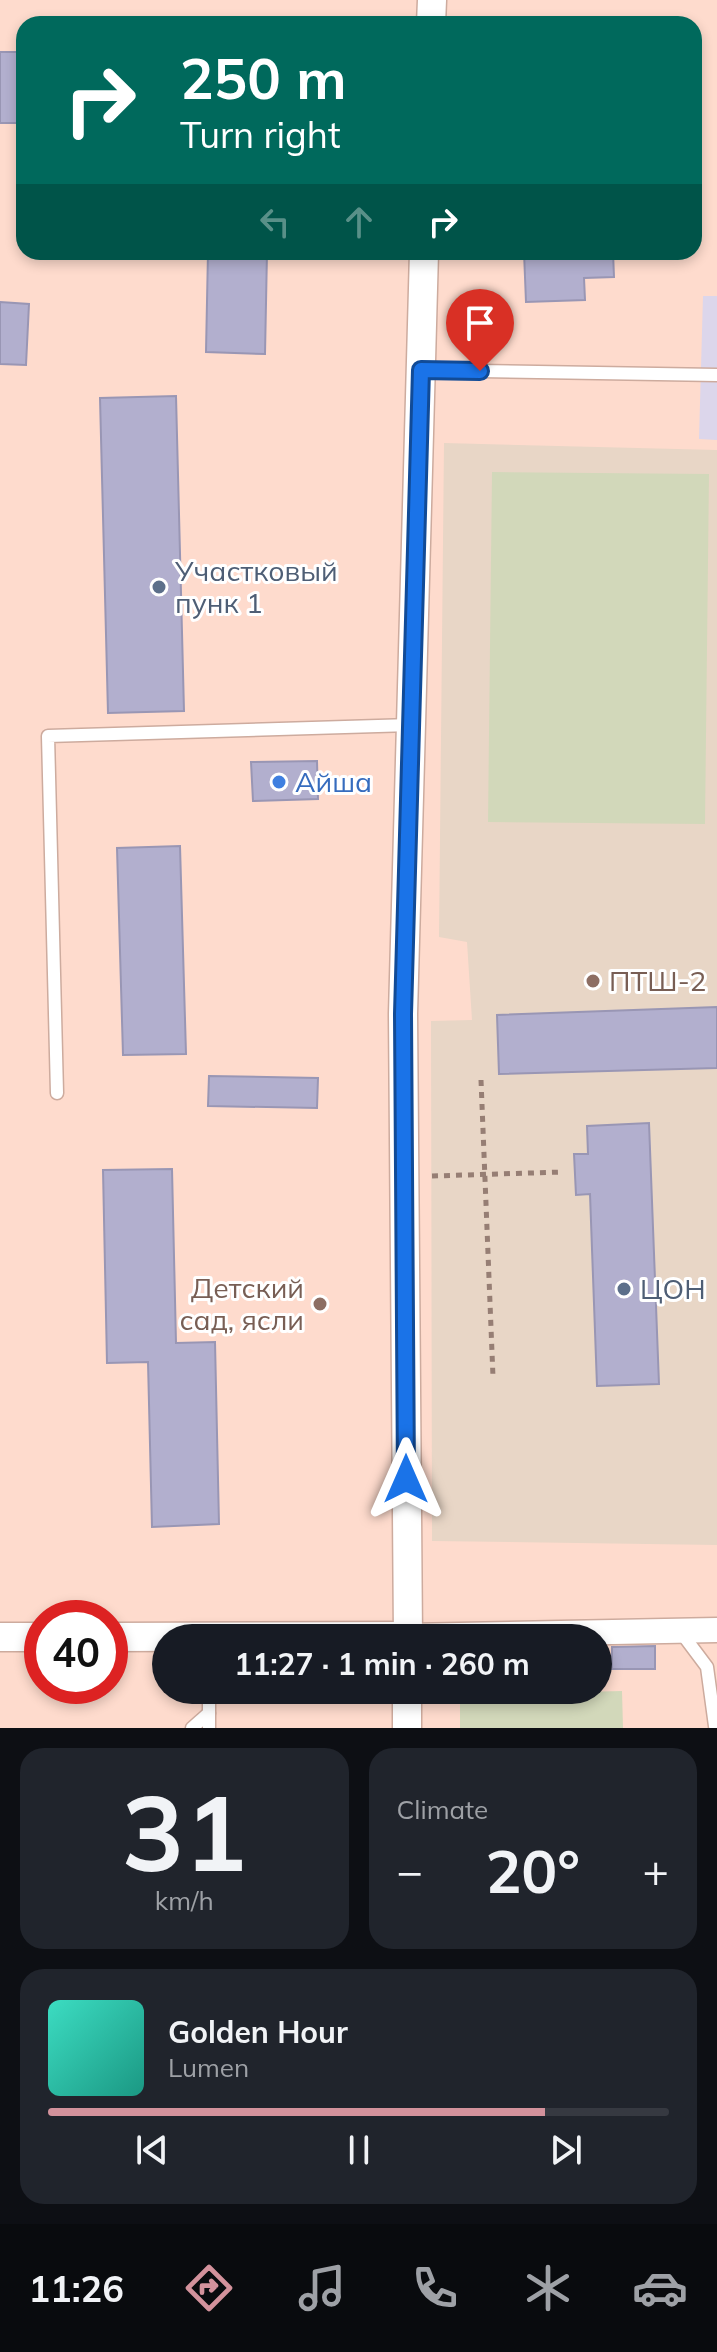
<!DOCTYPE html>
<meta charset="utf-8">
<style>
:root{--surface:#171b24;--page:#20242c;--text:#f1f3f6;--muted:#9ea1a6;--line:#363941;--accent:#d3929c}
body{margin:0;font-family:Mulish,sans-serif;background:var(--page);color:var(--text);height:100vh;display:flex;flex-direction:column;font-size:30px;white-space:nowrap}
*{box-sizing:border-box;margin:0}
p{font-size:26px;color:var(--muted)}
.icon{flex:none;width:44px;height:44px;fill:none;stroke:currentColor;stroke-width:2;stroke-linecap:round;stroke-linejoin:round}
.map{position:relative;height:1728px;overflow:hidden}
.drawer{display:flex;flex-direction:column;gap:20px;padding:20px;background:#0d0f14;flex:1}
.drawer>*{flex:none}
.top-card{position:absolute;left:16px;top:16px;width:686px;height:244px;border-radius:24px;box-shadow:0 4px 12px #0003;background:#00695c;color:#fff;overflow:hidden}
.speed{position:absolute;left:24px;top:1600px;display:flex;gap:16px;font-size:40px;font-weight:700;text-align:center}
.speed>*{display:grid;place-content:center;width:104px;height:104px;border-radius:50%;background:var(--surface);box-shadow:0 4px 12px #0003;line-height:1}
.speed .limit{border:12px solid #d22;background:#fff;color:#111}
.pin{position:absolute;display:grid;place-items:center;width:68px;height:68px;color:#fff;margin:-82px -34px;border-radius:50% 50% 50% 0;rotate:-45deg;box-shadow:0 0 8px #0007}
.pin .icon{rotate:45deg}
.me{position:absolute;width:88px;margin:-44px;rotate:0deg;stroke-linejoin:round;filter:drop-shadow(0 0 6px #0008)}
.turn{display:flex;align-items:center;gap:28px;height:168px;padding:0 32px;font-size:36px}
.turn .icon{width:104px;height:104px;stroke-width:2.5}
.turn b{display:block;font-size:56px;line-height:68px}
.lanes{display:flex;align-items:center;height:76px;padding:0 32px;background:#0003;justify-content:center;gap:40px;direction:ltr}
.lanes .off{opacity:.35}
.big{font-size:60px;font-weight:700;line-height:1.1}
.drawer .card{flex:1;display:flex;flex-direction:column;justify-content:center;gap:12px;min-width:0;padding:0 28px;border-radius:24px;background:var(--page)}
.drawer .dial{align-items:center;gap:0}
.dial b{font-size:104px;line-height:1}
.song{display:flex;align-items:center;gap:24px}
.cover{width:96px;height:96px;border-radius:12px;background:linear-gradient(135deg,hsl(170 70% 55%),hsl(170 70% 35%))}
.played{height:8px;border-radius:4px;background:linear-gradient(90deg,var(--accent) 80%,var(--line) 80%)}
.keys{display:flex;justify-content:space-around;direction:ltr}
.heat{display:flex;justify-content:space-between;align-items:center;font-size:44px;direction:ltr}
.drawer .tiles{flex:1;display:grid;gap:20px;grid-template-columns:1fr 1fr}
.card:last-child{grid-column:span 2}
.trip{position:absolute;left:152px;top:1624px;width:460px;height:80px;border-radius:40px;background:var(--surface);box-shadow:0 4px 12px #0003;font-weight:700;line-height:80px;text-align:center}
.dock{display:flex;height:128px;justify-content:space-around;align-items:center;background:#090b0e;color:var(--muted)}
.dock .icon{width:56px;height:56px}
.dock .on{color:var(--accent)}
.dock b{font-size:36px;color:var(--text)}
.map>svg:first-child{display:block}
.industrial{fill:#dcd6eb}
.education{fill:#e8d6c6}
.green{fill:#d2d8ba}
.building{fill:#b2afce;stroke:#9996b4;stroke-width:2}
.lines{fill:none;stroke-linecap:round;stroke-linejoin:round}
.service-casing{stroke:#cdab9e;stroke-width:15}
.minor-casing{stroke:#cdab9e;stroke-width:27}
.tertiary-casing{stroke:#cdab9e;stroke-width:31}
.path{stroke:#967e74;stroke-width:5;stroke-dasharray:6 6;stroke-linecap:butt}
.service{stroke:#fff;stroke-width:12}
.minor{stroke:#fff;stroke-width:24}
.tertiary{stroke:#fff;stroke-width:28}
.route-casing{stroke:#114b97;stroke-width:20}
.route{stroke:#1a73e8;stroke-width:14}
.service-dot{fill:#5c6f8a;stroke:#fff;stroke-width:3}
.shop-dot{fill:#3f7fe0;stroke:#fff;stroke-width:3}
.education-dot{fill:#8d6e63;stroke:#fff;stroke-width:3}
.labels{text-anchor:middle;stroke-width:6;stroke-linejoin:round;paint-order:stroke}
.service-label{font-size:28px;fill:#4e5e75;stroke:#fff;text-anchor:start}
.shop-label{font-size:28px;fill:#366cbe;stroke:#fff;text-anchor:start}
.education-label{font-size:28px;fill:#785e54;stroke:#fff;text-anchor:start}
</style>
<div class="map">
<svg width="717" height="1728" viewBox="0 0 717 1728">
<rect width="100%" height="100%" fill="#fedbcd"/>
<!-- industrial -->
<path class="industrial" d="M703 296H717V440L699 439Z"/>
<!-- education -->
<path class="education" d="M444 443 717 450V1545L432 1541 431 1021 472 1020 467 942 439 937Z"/>
<!-- green -->
<g class="green">
<path d="M492 472 709 474 705 824 488 822Z"/>
<path d="M622 1691 623 1728H460V1695Z"/>
</g>
<!-- building -->
<g class="building">
<rect x="0" y="52" width="24" height="71"/>
<path d="M208 252H267L265 354 206 352Z"/>
<path d="M524 252H613L614 277 584 278 585 300 526 302Z"/>
<path d="M0 302 29 304 26 365 0 364Z"/>
<path d="M176 396 184 711 108 713 100 398Z"/>
<path d="M317 761 318 799 253 801 251 762Z"/>
<path d="M180 846 186 1054 123 1055 117 848Z"/>
<path d="M717 1007V1068L499 1074 497 1015Z"/>
<path d="M209 1076 318 1078 317 1108 208 1106Z"/>
<path d="M649 1123 659 1384 597 1386 590 1194 576 1195 574 1154H588L587 1126Z"/>
<path d="M172 1169 176 1343 215 1342 219 1524 152 1527 148 1362 107 1363 103 1170Z"/>
<path d="M655 1646V1669H612V1647Z"/>
</g>
<g class="lines">
<defs>
<g id="service">
<path d="M421 370 717 375"/>
<path d="M57 1093 48 736 411 725"/>
<path d="M680 1631 707 1667 715 1726"/>
<path d="M192 1728 209 1713"/>
<path d="M209 1728V1690"/>
</g>
<path id="minor" d="M408 1636 717 1630"/>
<g id="tertiary">
<path d="M431 24 432 0"/>
<path d="M0 1637H42"/>
<path d="M110 1637 408 1636"/>
<path d="M408 1638 403 1014 424 252"/>
<path d="M407 1728V1690"/>
</g>
</defs>
<!-- service casing -->
<use href="#service" class="service-casing"/>
<!-- minor casing -->
<use href="#minor" class="minor-casing"/>
<!-- tertiary casing -->
<use href="#tertiary" class="tertiary-casing"/>
<!-- path -->
<g class="path">
<path d="M481 1080 493 1377"/>
<path d="M432 1176 563 1172"/>
</g>
<!-- service -->
<use href="#service" class="service"/>
<!-- minor -->
<use href="#minor" class="minor"/>
<!-- tertiary -->
<use href="#tertiary" class="tertiary"/>
</g>
<g class="lines">
<defs>
<path id="route" d="M406 1479 403 1014 421 370 480 371"/>
</defs>
<!-- route casing -->
<use href="#route" class="route-casing"/>
<!-- route -->
<use href="#route" class="route"/>
</g>
<!-- markers -->
<g class="service-dot">
<circle cx="159" cy="587" r="8"/>
<circle cx="624" cy="1289" r="8"/>
</g>
<circle class="shop-dot" cx="279" cy="782" r="8"/>
<g class="education-dot">
<circle cx="593" cy="981" r="8"/>
<circle cx="320" cy="1304" r="8"/>
</g>
<g class="labels">
<!-- service labels -->
<g class="service-label">
<text x="175" y="581">Участковый<tspan x="175" dy="32">пунк 1</tspan></text>
<text x="640" y="1299">ЦОН</text>
</g>
<!-- shop labels -->
<g class="shop-label">
<text x="295" y="792">Айша</text>
</g>
<!-- education labels -->
<g class="education-label">
<text x="609" y="991">ПТШ-2</text>
<text x="304" y="1298" text-anchor="end">Детский<tspan x="304" dy="32">сад, ясли</tspan></text>
</g>
</g>
</svg>
<div class="speed"><div class="limit">40</div></div>
<div class="pin" style="left:480px;top:371px;background:#d93025"><svg class="icon" aria-label="arrive" viewBox="0 0 24 24"><path d="M6 21V4h12l-3 4 3 4H6"/></svg></div>
<svg class="me" style="left:406px;top:1479px" viewBox="-20 -20 40 40"><path d="M0-17L14 15 0 8-14 15z" fill="#1a73e8" stroke="#fff" stroke-width="4"/></svg>
<div class="trip">11:27 · 1 min · 260 m</div>
<div class="top-card">
<div class="turn"><svg class="icon" aria-label="right" viewBox="0 0 24 24"><path d="M7 20v-9h11M14 6l5 5-5 5"/></svg><div><b>250 m</b>Turn right</div></div>
<div class="lanes"><svg class="icon off" aria-label="left" viewBox="0 0 24 24"><path d="M17 20v-9H6M10 6l-5 5 5 5"/></svg><svg class="icon off" aria-label="ahead" viewBox="0 0 24 24"><path d="M12 20V5M6 11l6-6 6 6"/></svg><svg class="icon" aria-label="right" viewBox="0 0 24 24"><path d="M7 20v-9h11M14 6l5 5-5 5"/></svg></div>
</div>
</div>
<section class="drawer">
<div class="tiles">
<div class="card dial"><b>31</b><p>km/h</p></div>
<div class="card"><p>Climate</p>
<div class="heat"><a>−</a><b class="big">20°</b><a>+</a></div>
</div>
<div class="card">
<div class="song"><i class="cover"></i><div><b>Golden Hour</b><p>Lumen</p></div></div>
<div class="played"></div>
<div class="keys"><svg class="icon" aria-label="previous" viewBox="0 0 24 24"><path d="M18 5L8 12l10 7zM5 5v14"/></svg><svg class="icon" aria-label="pause" viewBox="0 0 24 24"><path d="M8 5v14M16 5v14"/></svg><svg class="icon" aria-label="next" viewBox="0 0 24 24"><path d="M6 5l10 7-10 7zM19 5v14"/></svg></div>
</div>
</div>
</section>
<nav class="dock">
<b>11:26</b>
<svg class="icon on" aria-label="directions" viewBox="0 0 24 24"><path d="M12 3l9 9-9 9-9-9zM9 14v-3h6M13 9l2 2-2 2"/></svg>
<svg class="icon" aria-label="music" viewBox="0 0 24 24"><path d="M9 18V5l10-2v13"/><circle cx="6" cy="18" r="3"/><circle cx="16" cy="16" r="3"/></svg>
<svg class="icon" aria-label="phone" viewBox="0 0 24 24"><path d="M5 4h4l2 5-3 2q2 4 5 5l2-3 5 2v4C11 20 4 13 5 4z"/></svg>
<svg class="icon" aria-label="climate" viewBox="0 0 24 24"><path d="M12 3v18M4 7l16 10M4 17L20 7"/></svg>
<svg class="icon" aria-label="car" viewBox="0 0 24 24"><path d="M5 17H2v-5l4-1 3-4h7l3 4 3 1v5h-3M9 17h6M6 11h13"/><circle cx="7" cy="17" r="2"/><circle cx="17" cy="17" r="2"/></svg>
</nav>
